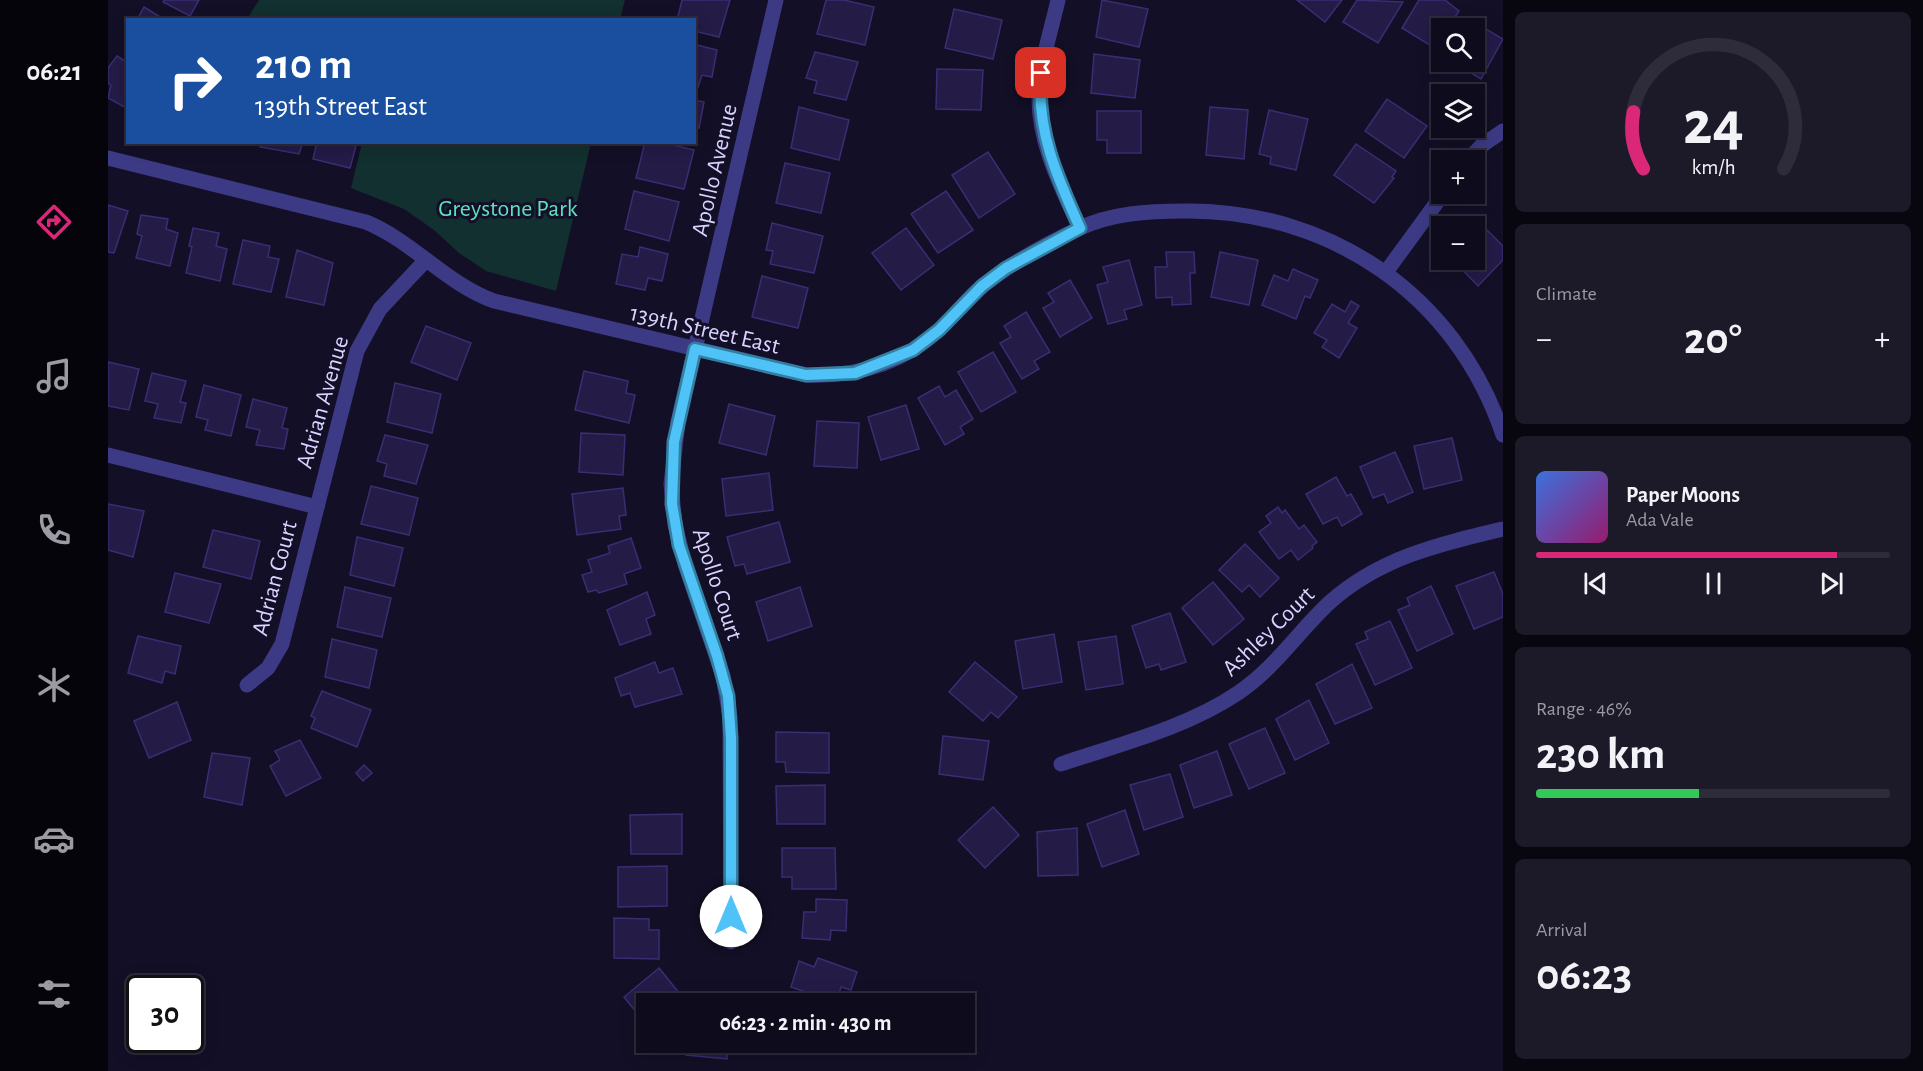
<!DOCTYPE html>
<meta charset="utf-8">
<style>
:root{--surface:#0e0b1c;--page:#1c1929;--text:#f1f3f6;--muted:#9b9ba3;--line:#2e2b3b;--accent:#db2777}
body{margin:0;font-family:"Alegreya Sans",sans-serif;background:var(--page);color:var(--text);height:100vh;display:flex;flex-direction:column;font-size:22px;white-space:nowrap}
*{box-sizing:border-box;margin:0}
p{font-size:20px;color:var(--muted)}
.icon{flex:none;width:33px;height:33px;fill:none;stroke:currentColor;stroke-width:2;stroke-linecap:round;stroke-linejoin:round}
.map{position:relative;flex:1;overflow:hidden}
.details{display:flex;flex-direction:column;gap:12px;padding:12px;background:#08060f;width:420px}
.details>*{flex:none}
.banner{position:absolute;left:18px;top:18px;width:570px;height:126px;border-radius:0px;box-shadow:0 3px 15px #0003,0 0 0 2px var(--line);background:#1a4fa0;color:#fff;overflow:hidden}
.tools{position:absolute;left:1323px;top:18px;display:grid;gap:12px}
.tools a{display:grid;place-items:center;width:54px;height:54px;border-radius:0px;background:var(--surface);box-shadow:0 3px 15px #0003,0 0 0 2px var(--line);font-size:30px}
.speed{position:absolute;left:18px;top:975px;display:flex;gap:12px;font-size:30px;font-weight:700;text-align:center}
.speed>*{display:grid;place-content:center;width:78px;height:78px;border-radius:50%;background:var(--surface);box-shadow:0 3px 15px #0003,0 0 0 2px var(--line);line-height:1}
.speed .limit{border:3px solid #111;border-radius:9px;background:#fff;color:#111}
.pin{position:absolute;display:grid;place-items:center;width:51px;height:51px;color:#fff;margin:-26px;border-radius:12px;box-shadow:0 3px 9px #0006}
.me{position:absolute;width:66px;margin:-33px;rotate:0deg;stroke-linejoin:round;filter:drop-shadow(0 0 4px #0008)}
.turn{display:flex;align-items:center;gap:21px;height:126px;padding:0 30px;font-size:27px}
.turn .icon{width:78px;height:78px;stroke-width:2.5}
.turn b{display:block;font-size:42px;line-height:51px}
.big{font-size:45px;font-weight:600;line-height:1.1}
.details .widget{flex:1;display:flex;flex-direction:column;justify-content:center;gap:9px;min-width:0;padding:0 21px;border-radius:9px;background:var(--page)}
.details .dial{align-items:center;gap:0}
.dial svg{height:156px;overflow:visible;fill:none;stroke:var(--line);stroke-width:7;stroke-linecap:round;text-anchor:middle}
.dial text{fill:var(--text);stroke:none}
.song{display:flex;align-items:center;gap:18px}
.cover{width:72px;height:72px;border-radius:9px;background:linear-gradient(135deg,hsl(220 70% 55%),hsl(320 70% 35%))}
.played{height:6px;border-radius:3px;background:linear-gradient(90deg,var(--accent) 85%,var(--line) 85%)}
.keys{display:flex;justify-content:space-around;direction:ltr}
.heat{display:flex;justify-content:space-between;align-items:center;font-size:33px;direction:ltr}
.charge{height:9px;border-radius:4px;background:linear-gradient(90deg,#34c759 46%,var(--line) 0)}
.trip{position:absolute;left:528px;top:993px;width:339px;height:60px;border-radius:0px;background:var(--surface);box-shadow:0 3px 15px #0003,0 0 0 2px var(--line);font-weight:600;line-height:60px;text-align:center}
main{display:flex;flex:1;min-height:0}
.tab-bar{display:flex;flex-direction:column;width:108px;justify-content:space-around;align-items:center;background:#06040b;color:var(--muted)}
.tab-bar .icon{width:42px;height:42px}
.tab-bar .current{color:var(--accent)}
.tab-bar b{font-size:27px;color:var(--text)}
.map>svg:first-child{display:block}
.green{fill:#12302f}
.building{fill:#241b47;stroke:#3b2d73;stroke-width:1.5}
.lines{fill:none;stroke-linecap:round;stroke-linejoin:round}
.minor{stroke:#3d3a85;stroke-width:15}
.route-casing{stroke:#337fa1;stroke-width:15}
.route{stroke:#4fc3f7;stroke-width:10}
.labels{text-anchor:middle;stroke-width:6;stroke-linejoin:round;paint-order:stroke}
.street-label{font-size:24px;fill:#d9d4ff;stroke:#130f26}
.park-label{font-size:24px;fill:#5fe0c0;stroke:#130f26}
</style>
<main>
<nav class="tab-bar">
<b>06:21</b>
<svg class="icon current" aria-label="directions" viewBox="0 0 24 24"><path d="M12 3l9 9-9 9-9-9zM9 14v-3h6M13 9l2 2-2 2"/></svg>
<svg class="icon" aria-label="music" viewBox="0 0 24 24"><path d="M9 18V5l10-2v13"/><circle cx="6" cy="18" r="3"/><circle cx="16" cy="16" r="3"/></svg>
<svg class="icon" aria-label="phone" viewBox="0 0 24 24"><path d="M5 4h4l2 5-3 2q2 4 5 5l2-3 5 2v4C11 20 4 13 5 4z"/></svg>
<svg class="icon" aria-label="climate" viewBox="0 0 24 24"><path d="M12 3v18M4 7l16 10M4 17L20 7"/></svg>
<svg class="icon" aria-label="car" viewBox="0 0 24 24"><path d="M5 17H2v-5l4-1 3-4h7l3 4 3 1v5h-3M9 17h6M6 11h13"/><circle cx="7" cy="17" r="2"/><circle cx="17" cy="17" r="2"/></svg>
<svg class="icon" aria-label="filters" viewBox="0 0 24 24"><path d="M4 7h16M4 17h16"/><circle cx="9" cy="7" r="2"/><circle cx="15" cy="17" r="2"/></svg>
</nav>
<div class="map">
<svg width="1395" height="1071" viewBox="0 0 1395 1071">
<rect width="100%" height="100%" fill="#130f26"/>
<!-- green -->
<g class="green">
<path d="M151 0H517L512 19H139Z"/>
<path d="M254 143H483L448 291 378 271 351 253 326 230 296 209 243 188Z"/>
</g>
<!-- building -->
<g class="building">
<path d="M56 0H91L82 16 55 2Z"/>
<path d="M574 0H622L611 37 586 31V20H569Z"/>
<path d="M718 0H736L766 7 757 45 709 34Z"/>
<path d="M994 0 1040 9 1031 47 988 37Z"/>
<path d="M1189 0H1234L1217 22Z"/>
<path d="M1249 0 1295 2 1270 43 1235 22Z"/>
<path d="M1311 0H1337L1351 11 1340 28H1334V39L1328 49 1294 28Z"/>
<path d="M36 7 57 20H29Z"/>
<path d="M846 9 894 20 885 59 837 48Z"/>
<path d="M1361 19 1395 39 1373 79 1344 62H1366V28H1356Z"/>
<path d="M589 45 609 50 604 77 594 75 590 87 586 86Z"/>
<path d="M707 52 750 62 738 100 706 93 709 81 698 78Z"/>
<path d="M986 54 1032 60 1027 98 983 93Z"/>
<path d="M9 56 20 63V109L0 98 3 85 0 83V68Z"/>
<path d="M829 69 875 70 873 110 828 109Z"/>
<path d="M1279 99 1319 126 1296 158 1257 131Z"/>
<path d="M586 100 596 102 591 128 586 127Z"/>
<path d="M691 107 741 120 731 160 683 148Z"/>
<path d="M1102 107 1140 110 1136 159 1098 155Z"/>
<path d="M1161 110 1200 119 1188 170 1162 164 1163 157 1151 154Z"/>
<path d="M989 111H1033V153H999V140H989Z"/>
<path d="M153 142H195L191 154 152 147Z"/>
<path d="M209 142H249L242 168 205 159Z"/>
<path d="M537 142H553L586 150 576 189 528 178Z"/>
<path d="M1248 144 1288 171 1284 177 1286 178 1266 203 1226 175Z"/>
<path d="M880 152 907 194 871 218 844 175Z"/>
<path d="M677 163 722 173 713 213 668 203Z"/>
<path d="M526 191 571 202 561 241 517 229Z"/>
<path d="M838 191 865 230 830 253 803 214Z"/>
<path d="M0 205 20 211 6 253 0 252Z"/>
<path d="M33 215 60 219 58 229 70 233 62 266 28 258 34 236 29 234Z"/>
<path d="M664 223 715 236 706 273 662 264 665 251 658 250Z"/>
<path d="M1374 225 1395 246V260L1370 286 1345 260H1366V233Z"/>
<path d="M85 228 111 233 108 246 119 249 112 281 78 273 84 247 81 246Z"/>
<path d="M798 228 826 265 793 290 764 253Z"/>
<path d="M135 240 162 246 160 257 171 259 163 292 125 284Z"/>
<path d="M532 247 560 254 554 281 540 278 537 290 508 284 514 254 530 257Z"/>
<path d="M189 250 225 263 216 305 178 297Z"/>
<path d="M1058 252H1086L1087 273H1082L1083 304 1064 305V297L1048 298 1047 267H1059Z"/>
<path d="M1112 252 1150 260 1141 305 1103 297Z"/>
<path d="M1021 260 1034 305 1016 310 1019 319 1000 324 989 285 1000 282 995 267Z"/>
<path d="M1185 269 1210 280 1202 298 1197 296 1188 319 1154 305 1166 275 1180 281Z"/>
<path d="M654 276 700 288 690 328 644 317Z"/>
<path d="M962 280 984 318 952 337 935 308 946 302 940 293Z"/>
<path d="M1243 301 1251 306 1240 323 1249 328 1231 358 1214 347 1219 340 1206 333 1224 304 1237 312Z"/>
<path d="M918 312 942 352 926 361 931 369 914 379 892 343 903 337 896 326Z"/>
<path d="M318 326 363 343 349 380 303 362Z"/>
<path d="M885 352 908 392 873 412 850 372Z"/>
<path d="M0 362 31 369 21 410 0 406Z"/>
<path d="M476 371 520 381 518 393 527 395 521 423 467 410Z"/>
<path d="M44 373 78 381 72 402 78 403 73 423 46 418 50 404 37 401Z"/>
<path d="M287 383 333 394 324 433 279 422Z"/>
<path d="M96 385 133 395 123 436 97 430 100 420 88 417Z"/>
<path d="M831 386 837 397 848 390 865 419 852 427 856 434 837 445 810 398Z"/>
<path d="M145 399 179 408 174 428 180 429 176 449 148 445 152 430 138 427Z"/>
<path d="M621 404 667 416 658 455 611 443Z"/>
<path d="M798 405 811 449 773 460 760 417Z"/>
<path d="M709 421 751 423 749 468 706 466Z"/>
<path d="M473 433 517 435 515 475 471 472Z"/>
<path d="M277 435 320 445 308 484 276 476 279 464 269 461Z"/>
<path d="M1344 438 1354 480 1316 489 1306 446Z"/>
<path d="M1287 452 1305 492 1280 503 1276 494 1265 498 1252 467Z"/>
<path d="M661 473 665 510 618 516 614 479Z"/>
<path d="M1228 477 1239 496 1243 494 1254 514 1234 526 1229 517 1215 524 1198 494Z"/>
<path d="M263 486 310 498 301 535 253 524Z"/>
<path d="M515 488 518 515 511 516 513 529 469 535 464 494Z"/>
<path d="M0 504 36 511 25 557 0 550Z"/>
<path d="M1170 507 1174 513 1177 510 1191 529 1196 525 1209 542 1204 546 1205 548 1190 560 1183 550 1171 559 1151 532 1163 523 1158 516Z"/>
<path d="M671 522 682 562 639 574 636 564 627 566 619 537Z"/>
<path d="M105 530 152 541 143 579 95 567Z"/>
<path d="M249 537 295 548 286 586 242 575Z"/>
<path d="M523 538 533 568 516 574 519 584 491 593 488 590 480 592 474 575 484 572 480 560 502 553 500 546Z"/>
<path d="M1137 544 1171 578 1152 597 1141 585 1134 592 1111 570Z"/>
<path d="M1386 572 1395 594V617L1366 629 1348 586Z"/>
<path d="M67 573 113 584 101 623 57 612Z"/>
<path d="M1105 582 1136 619 1105 645 1074 608Z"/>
<path d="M1323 586 1345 634 1309 651 1290 610 1302 605 1299 598Z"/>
<path d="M237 587 283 598 274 637 229 627Z"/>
<path d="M692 587 704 626 660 641 648 602Z"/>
<path d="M539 592 547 615 538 619 543 634 512 645 499 610Z"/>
<path d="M1062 613 1078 662 1053 670 1051 664 1038 668 1024 626Z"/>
<path d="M1282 621 1304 668 1267 685 1248 644 1260 639 1257 632Z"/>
<path d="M946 634 954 682 915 689 907 641Z"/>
<path d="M30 636 73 646 67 674 57 671 54 683 20 673Z"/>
<path d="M1008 636 1015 684 978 690 970 642Z"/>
<path d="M224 639 269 650 261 688 217 677Z"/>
<path d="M547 662 551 673 565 668 574 694 527 707 522 693 513 696 507 678Z"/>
<path d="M867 662 909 697 890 718 883 712 875 721 841 692Z"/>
<path d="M1244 664 1264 708 1227 724 1208 684Z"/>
<path d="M214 691 263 710 249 747 203 728 207 718 203 716Z"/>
<path d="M1201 700 1221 743 1187 760 1168 719Z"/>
<path d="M69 702 83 740 41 758 26 721Z"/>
<path d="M1157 728 1177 773 1141 789 1121 744Z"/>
<path d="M668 732 721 733V773L678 772 677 762H668Z"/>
<path d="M835 736 881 741 875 780 831 774Z"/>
<path d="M192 740 213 778 178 796 162 766 172 760 167 751Z"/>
<path d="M1109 751 1124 795 1086 808 1072 765Z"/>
<path d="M104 753 142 758 134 805 96 797Z"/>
<path d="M256 765 264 773 255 781 248 773Z"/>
<path d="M1062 774 1075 817 1036 830 1022 785Z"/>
<path d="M717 785V824H669L668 786Z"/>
<path d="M885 807 911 835 877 868 850 840Z"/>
<path d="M1017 810 1031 854 994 867 979 824Z"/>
<path d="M574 814V854H523L522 815Z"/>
<path d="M969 828 970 875 930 876 929 832Z"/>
<path d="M674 848H727L728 889H684V877H674Z"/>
<path d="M559 866V906L510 907V867Z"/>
<path d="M708 899 739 900 738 931 723 930 722 940 694 938 696 912H708Z"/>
<path d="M506 918 541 919V930H551V959L506 958Z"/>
<path d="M710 958 749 972 743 990 733 987 728 1002 683 987 691 961 706 967Z"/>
<path d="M551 968 576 999 570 1004H538V1024L516 997Z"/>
<path d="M579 1042H620L619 1059 578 1055Z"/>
<path d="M652 1042H688L656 1053Z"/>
</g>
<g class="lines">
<!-- minor -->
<g class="minor">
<path d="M950 0C943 31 932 63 931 96 930 142 953 187 972 228"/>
<path d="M0 158 258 222C306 242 337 283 386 301L698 375C748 377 795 363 832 329 847 315 860 297 877 284 905 262 938 244 970 229 1003 213 1041 211 1077 211 1223 210 1348 295 1395 435"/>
<path d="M1360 160 1373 146 1395 131"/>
<path d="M1278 272 1335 194"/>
<path d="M0 455 209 507"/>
<path d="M139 685 160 668 174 644 249 351 272 309 318 260"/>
<path d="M953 764C1012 744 1078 728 1130 693 1167 668 1189 633 1221 603 1271 558 1331 544 1395 529"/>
<path d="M623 942 622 717 615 676 577 564 567 525 563 484 570 422 668 0"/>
</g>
</g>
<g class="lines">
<defs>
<path id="route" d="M623 916V738L620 696 609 656 571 545 564 504 566 442 587 349 698 375 747 373 805 350 831 330 874 286 898 268 972 228C949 177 928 130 933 73"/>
</defs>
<!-- route casing -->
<use href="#route" class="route-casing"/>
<!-- route -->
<use href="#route" class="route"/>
</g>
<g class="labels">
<!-- street labels -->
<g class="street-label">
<text transform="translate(606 170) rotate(-77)" y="8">Apollo Avenue</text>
<text transform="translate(597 329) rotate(13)" y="8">139th Street East</text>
<text transform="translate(214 402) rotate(-74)" y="8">Adrian Avenue</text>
<text transform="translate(166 578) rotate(-75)" y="8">Adrian Court</text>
<text transform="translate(610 584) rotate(72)" y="8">Apollo Court</text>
<text transform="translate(1160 631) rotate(-44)" y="8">Ashley Court</text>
</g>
<!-- park labels -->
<g class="park-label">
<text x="400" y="216">Greystone Park</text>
</g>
</g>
</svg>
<div class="tools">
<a><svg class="icon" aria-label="search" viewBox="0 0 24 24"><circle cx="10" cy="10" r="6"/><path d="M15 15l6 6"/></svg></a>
<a><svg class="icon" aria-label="layers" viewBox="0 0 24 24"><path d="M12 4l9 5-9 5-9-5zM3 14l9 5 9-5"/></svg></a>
<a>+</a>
<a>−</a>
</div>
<div class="speed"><div class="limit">30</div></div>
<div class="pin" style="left:933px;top:73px;background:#d93025"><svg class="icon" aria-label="arrive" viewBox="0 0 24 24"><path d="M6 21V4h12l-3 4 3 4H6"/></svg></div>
<svg class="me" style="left:623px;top:916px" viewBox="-20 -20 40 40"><circle r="19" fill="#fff"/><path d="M0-13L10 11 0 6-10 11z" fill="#4fc3f7"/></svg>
<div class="trip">06:23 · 2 min · 430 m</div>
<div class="banner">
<div class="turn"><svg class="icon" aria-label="right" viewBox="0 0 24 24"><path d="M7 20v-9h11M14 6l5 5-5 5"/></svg><div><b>210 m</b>139th Street East</div></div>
</div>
</div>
<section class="details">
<div class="widget dial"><svg viewBox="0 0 100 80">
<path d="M14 69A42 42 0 1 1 86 69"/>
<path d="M14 69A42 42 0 0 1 9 40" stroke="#db2777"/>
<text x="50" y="56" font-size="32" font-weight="700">24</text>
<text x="50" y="72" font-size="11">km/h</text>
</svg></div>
<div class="widget"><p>Climate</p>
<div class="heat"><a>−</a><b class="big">20°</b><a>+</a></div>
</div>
<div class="widget">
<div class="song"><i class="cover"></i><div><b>Paper Moons</b><p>Ada Vale</p></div></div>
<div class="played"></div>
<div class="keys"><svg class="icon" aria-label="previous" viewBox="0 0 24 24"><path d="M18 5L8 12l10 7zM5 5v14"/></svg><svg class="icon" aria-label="pause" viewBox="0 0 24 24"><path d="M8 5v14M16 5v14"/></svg><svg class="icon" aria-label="next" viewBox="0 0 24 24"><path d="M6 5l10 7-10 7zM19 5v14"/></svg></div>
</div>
<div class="widget"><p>Range · 46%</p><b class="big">230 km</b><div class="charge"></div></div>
<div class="widget"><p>Arrival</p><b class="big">06:23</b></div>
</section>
</main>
